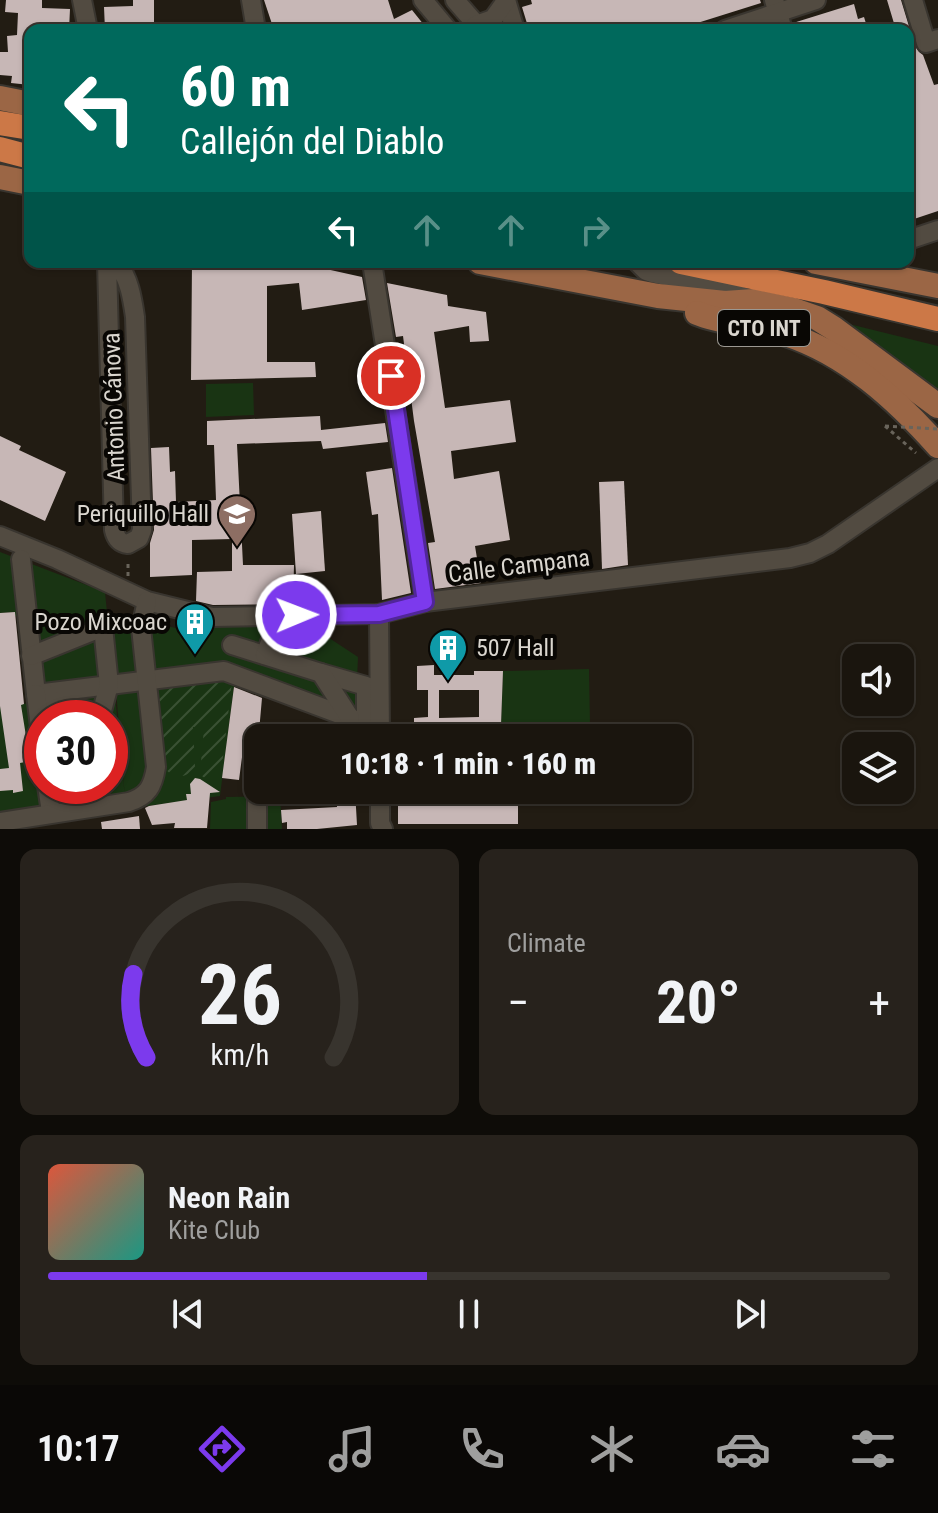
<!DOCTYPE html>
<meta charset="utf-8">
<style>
:root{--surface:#1a150e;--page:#27221c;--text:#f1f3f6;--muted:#9f9f9e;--line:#38342e;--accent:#7c3aed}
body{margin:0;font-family:"Roboto Condensed",sans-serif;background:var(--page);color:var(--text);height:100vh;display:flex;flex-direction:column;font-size:30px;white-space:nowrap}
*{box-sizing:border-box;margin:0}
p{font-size:26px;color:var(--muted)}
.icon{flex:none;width:44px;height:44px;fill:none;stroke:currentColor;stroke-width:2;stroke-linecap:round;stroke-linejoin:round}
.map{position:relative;height:829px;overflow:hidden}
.side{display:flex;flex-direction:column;gap:20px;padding:20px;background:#0e0c08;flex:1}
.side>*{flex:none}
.banner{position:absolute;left:24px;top:24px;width:890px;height:244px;border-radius:16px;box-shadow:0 2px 6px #0004,0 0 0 2px var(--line);background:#00695c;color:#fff;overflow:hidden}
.buttons{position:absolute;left:842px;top:644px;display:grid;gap:16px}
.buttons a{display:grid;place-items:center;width:72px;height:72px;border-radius:16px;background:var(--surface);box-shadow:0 2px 6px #0004,0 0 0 2px var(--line);font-size:40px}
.speed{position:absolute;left:24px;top:700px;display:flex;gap:16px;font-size:40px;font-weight:700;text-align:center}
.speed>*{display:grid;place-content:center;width:104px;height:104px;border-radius:50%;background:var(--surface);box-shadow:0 2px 6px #0004,0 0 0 2px var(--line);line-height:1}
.speed .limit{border:12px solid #d22;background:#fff;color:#111}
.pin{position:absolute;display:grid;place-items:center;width:68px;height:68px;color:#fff;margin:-34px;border:4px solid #fff;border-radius:50%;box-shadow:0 2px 8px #0007}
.me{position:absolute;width:88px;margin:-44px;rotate:89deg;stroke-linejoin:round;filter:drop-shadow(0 0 6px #0008)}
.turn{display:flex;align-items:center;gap:28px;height:168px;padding:0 24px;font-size:36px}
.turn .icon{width:104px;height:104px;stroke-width:2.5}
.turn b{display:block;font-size:56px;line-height:68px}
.lanes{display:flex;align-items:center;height:76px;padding:0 24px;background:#0003;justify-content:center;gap:40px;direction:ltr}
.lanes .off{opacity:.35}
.big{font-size:60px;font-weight:800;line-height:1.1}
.side .card{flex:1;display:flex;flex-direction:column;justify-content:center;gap:12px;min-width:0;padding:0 28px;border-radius:16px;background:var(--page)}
.side .dial{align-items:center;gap:0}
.dial svg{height:208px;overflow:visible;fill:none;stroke:var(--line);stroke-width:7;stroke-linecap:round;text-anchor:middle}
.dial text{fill:var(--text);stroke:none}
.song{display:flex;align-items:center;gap:24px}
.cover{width:96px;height:96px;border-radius:12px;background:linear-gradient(135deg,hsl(10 70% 55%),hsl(170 70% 35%))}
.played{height:8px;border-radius:4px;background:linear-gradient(90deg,var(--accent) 45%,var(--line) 45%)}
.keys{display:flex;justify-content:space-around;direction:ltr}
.heat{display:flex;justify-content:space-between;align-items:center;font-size:44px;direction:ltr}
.side .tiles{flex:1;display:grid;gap:20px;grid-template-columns:1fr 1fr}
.card:last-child{grid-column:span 2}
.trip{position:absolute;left:244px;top:724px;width:448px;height:80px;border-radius:16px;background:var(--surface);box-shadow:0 2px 6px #0004,0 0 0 2px var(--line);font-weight:800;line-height:80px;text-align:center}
.tab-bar{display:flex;height:128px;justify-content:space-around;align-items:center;background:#0a0806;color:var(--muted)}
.tab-bar .icon{width:56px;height:56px}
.tab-bar .current{color:var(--accent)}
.tab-bar b{font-size:36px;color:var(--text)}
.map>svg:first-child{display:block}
.green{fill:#193413;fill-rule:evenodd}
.garden{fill:url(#garden-furrows)}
.building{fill:#c7b7b6;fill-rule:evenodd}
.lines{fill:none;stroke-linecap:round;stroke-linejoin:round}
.minor-casing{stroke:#39352f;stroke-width:22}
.major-casing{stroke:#39352f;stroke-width:28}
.highway-casing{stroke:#39352f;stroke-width:28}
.path{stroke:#69645b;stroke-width:3;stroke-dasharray:4 4;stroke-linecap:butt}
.minor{stroke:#524b41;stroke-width:18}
.major{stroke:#9b6645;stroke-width:24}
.highway{stroke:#cc7847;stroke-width:24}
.path-bridge{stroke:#69645b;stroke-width:3;stroke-dasharray:4 4;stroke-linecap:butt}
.route-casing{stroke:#51269a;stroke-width:20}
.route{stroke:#7c3aed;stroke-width:14}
.labels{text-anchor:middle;stroke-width:8;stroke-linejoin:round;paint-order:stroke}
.shield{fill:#090704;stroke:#9b9892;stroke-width:2}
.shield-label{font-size:22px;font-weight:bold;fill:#dad6cf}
.street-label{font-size:24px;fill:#dad6cf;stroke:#090704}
.poi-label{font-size:24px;fill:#dad6cf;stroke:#090704;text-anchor:end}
</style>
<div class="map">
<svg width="938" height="829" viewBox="0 0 938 829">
<defs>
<pattern id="garden-furrows" width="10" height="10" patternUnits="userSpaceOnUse" patternTransform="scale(2)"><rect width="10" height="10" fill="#193413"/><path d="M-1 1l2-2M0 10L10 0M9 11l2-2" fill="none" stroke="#3a5134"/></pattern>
</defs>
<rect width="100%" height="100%" fill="#221c13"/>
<!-- green -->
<g class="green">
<path d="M837 321 938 346V389Z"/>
<path d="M253 383 254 415 206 417V384Z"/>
<path d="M0 552 105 592 125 798 110 619 146 629 148 621 207 636 211 623 314 628 358 657 355 728 234 686 220 796 125 809 0 820V707L37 702 29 617 15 616 14 612 0 613ZM42 718H110V786H42Z"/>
<path d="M589 669 590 724 501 725 503 671Z"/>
<path d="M280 796 282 829H210L211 802 226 799V797Z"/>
</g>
<!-- garden -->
<path class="garden" d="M232 682 221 774 211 779 203 777 200 773 204 728 193 727 195 767C186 780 172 779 163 766L156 685Z"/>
<!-- building -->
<g class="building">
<path d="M6 0H42V8L70 9 69 30H30V85L11 83 12 76 0 75V52H8L7 36 17 35 18 13 5 12Z"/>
<path d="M133 0H154V29L105 30 104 7 133 6Z"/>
<path d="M264 0H388L394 19 412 10 428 30H274Z"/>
<path d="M531 0H760L761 3 675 30H529L522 7 532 4Z"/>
<path d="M887 0H901L915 46 919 52 923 55 934 85 938 84V211L908 221V30H896Z"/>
<path d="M854 4 858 19 864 17 868 30H795L793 23Z"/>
<path d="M192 262 267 263 308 265 362 277 366 300 302 310 299 283 267 286V362H315L316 377 191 380Z"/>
<path d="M387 283 447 295 448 306 486 312 489 341 470 342 469 326 434 332 445 408 510 400 516 442 451 451 454 479 499 471 510 540 475 546 481 583 435 589 428 543 435 542 414 421 403 336 396 337Z"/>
<path d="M320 416 321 430 385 423 388 442 323 449 321 441 237 444 243 565H294L293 604 213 605 196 601 197 572 232 571V539L192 540V575L150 577V543L154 530 151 448 169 447 170 472 175 471 176 502 216 500 214 445H207V421Z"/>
<path d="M0 436 21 446 19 450 66 472 45 521 0 500Z"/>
<path d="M392 468 411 593 382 600 378 514 372 515 366 472Z"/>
<path d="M624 481 628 565 602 569 599 482Z"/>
<path d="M321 511 325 571 296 574 292 514Z"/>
<path d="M15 612 24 704 21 705 30 761 20 763 23 791 13 793V790L0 791V769L9 768 0 706V613Z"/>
<path d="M434 665V675H474V671H503L501 725H544V738H481L480 728 471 723H414V718L428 717V690H417V666ZM439 690H479V717L439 718Z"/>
<path d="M234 687 262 698 258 743 244 742 239 780 222 778Z"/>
<path d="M195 778 200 779 220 792 210 793 207 828H174L175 823 152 825 145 808 149 806 187 800 186 794H191L190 784Z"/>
<path d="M336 790H355L357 825 317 829H287V822L282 823 281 810 337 807Z"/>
<rect x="398" y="790" width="120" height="34"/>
<path d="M139 816 140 829H102L101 822Z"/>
</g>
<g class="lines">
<defs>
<g id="minor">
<path d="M82 0 88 30"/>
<path d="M251 0 256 30"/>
<path d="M423 0 448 30"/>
<path d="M455 0 481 30"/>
<path d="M506 0 515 30"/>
<path d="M774 0 783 30"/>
<path d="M913 0 926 43 938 39"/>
<path d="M476 25 493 19 506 1"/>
<path d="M725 30 816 0"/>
<path d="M908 240 938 230"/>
<path d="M107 262 114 530C116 539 120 543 128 544L139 538 142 530 135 317C132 296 129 279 117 262"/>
<path d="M372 262 425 602"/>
<path d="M637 262 646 271 652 273 723 289 747 298"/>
<path d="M0 536 57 559 147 601 212 617 379 614 425 602 790 558 810 553 828 544 938 468"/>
<path d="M21 559 36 694 224 671 366 724V686L321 673"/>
<path d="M379 614 380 738"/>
<path d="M232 645 321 673 350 718"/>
<path d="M265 655 276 627"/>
<path d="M31 656 103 627 109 685 100 718"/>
<path d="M45 693 69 718"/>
<path d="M36 694 42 744"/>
<path d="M399 735H470"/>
<path d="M47 786 51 812"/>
<path d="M380 790V823L383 829"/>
<path d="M257 796V829"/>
<path d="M0 822 129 802C148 796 153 786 156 767L141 628 147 601"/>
</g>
<g id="major">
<path d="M0 98 30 104"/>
<path d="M0 177 30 183"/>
<path d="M480 262 658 296 725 303 754 301 794 310 817 318 833 328 938 406"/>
<path d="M816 262 938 286"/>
<path d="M697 313C723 324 758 324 786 334 847 354 896 399 938 446"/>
</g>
<g id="highway">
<path d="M0 123 30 128"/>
<path d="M0 149 30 157"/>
<path d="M681 262 824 292 938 319"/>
</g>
</defs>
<!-- minor casing -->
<use href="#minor" class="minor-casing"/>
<!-- major casing -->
<use href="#major" class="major-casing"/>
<!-- highway casing -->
<use href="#highway" class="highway-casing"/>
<!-- path -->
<g class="path">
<path d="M885 426 916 453"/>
<path d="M128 576V560"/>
<path d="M257 776H258"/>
</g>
<!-- minor -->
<use href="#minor" class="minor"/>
<!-- major -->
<use href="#major" class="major"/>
<!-- highway -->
<use href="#highway" class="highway"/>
<!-- path-bridge -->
<path class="path-bridge" d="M885 426 938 429"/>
</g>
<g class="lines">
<defs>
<path id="route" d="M296 615 379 614 425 602 391 376"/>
</defs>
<!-- route casing -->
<use href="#route" class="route-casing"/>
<!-- route -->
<use href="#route" class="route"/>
</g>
<!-- icons -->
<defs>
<symbol id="university-pin" viewBox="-11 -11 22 30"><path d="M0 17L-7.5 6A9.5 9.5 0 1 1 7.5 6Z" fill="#8d6e63" stroke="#090704"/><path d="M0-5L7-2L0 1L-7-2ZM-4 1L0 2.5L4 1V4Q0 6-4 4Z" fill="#fff"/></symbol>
<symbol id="building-pin" viewBox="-11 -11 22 30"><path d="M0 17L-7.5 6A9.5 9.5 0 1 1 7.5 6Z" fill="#0f9aa8" stroke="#090704"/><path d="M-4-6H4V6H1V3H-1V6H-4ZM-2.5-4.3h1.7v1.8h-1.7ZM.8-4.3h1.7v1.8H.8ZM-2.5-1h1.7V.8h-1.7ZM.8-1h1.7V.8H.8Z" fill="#fff"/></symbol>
</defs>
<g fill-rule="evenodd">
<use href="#university-pin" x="215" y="492" width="44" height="60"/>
<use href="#building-pin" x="173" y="600" width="44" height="60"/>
<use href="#building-pin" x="426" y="626" width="44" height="60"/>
</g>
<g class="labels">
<!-- shield labels -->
<rect class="shield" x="718" y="310" width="92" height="36" rx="6"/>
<g class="shield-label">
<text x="764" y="336">CTO INT</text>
</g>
<!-- street labels -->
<g class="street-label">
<text transform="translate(114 407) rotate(-92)" y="8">Antonio Cánova</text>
<text transform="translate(519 566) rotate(-7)" y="8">Calle Campana</text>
</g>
<!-- poi labels -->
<g class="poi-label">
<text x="209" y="522">Periquillo Hall</text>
<text x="167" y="630">Pozo Mixcoac</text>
<text x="476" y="656" text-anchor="start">507 Hall</text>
</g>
</g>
</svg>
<div class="buttons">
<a><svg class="icon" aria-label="sound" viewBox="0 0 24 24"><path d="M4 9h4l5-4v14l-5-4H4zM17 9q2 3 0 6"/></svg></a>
<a><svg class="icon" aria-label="layers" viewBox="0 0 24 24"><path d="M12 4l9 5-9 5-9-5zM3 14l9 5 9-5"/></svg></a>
</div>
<div class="speed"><div class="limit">30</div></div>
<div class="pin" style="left:391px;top:376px;background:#d93025"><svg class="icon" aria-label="arrive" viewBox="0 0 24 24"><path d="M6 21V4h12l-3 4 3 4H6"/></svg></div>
<svg class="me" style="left:296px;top:615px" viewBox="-20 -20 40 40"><circle r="17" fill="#7c3aed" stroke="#fff" stroke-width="3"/><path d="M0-11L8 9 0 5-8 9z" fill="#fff"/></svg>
<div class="trip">10:18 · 1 min · 160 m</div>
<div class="banner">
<div class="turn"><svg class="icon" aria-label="left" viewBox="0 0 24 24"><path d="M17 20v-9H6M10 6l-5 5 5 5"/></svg><div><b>60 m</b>Callejón del Diablo</div></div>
<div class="lanes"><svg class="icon" aria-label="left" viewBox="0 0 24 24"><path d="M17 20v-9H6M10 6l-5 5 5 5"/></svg><svg class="icon off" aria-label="ahead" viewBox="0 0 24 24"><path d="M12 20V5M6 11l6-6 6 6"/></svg><svg class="icon off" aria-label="ahead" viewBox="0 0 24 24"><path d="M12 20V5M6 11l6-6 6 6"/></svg><svg class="icon off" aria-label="right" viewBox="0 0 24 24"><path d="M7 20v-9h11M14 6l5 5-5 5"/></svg></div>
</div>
</div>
<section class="side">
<div class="tiles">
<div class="card dial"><svg viewBox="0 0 100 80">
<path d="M14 69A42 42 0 1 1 86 69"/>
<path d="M14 69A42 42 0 0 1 9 37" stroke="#7c3aed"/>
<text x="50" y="56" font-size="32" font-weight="700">26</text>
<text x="50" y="72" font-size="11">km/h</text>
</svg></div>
<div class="card"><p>Climate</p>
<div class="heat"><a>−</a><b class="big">20°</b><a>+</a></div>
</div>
<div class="card">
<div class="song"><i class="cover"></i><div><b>Neon Rain</b><p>Kite Club</p></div></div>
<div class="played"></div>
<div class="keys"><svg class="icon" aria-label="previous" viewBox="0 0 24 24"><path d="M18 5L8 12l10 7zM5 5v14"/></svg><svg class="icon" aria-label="pause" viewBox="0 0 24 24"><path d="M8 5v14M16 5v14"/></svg><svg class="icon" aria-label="next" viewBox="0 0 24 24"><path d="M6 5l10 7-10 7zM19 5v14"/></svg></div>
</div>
</div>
</section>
<nav class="tab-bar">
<b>10:17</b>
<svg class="icon current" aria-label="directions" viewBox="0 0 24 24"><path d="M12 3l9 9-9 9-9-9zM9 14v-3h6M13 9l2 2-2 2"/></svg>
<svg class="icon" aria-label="music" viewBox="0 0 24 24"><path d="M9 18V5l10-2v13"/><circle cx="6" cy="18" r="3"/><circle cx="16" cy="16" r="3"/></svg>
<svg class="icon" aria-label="phone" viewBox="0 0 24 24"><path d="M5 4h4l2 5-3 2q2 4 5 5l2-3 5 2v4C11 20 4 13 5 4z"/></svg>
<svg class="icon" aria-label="climate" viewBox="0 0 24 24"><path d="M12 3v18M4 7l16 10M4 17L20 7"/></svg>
<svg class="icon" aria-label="car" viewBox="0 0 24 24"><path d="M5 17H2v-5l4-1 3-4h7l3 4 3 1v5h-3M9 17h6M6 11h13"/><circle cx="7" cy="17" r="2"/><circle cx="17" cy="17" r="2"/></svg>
<svg class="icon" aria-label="filters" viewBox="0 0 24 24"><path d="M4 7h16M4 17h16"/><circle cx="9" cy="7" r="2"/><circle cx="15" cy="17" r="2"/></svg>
</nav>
